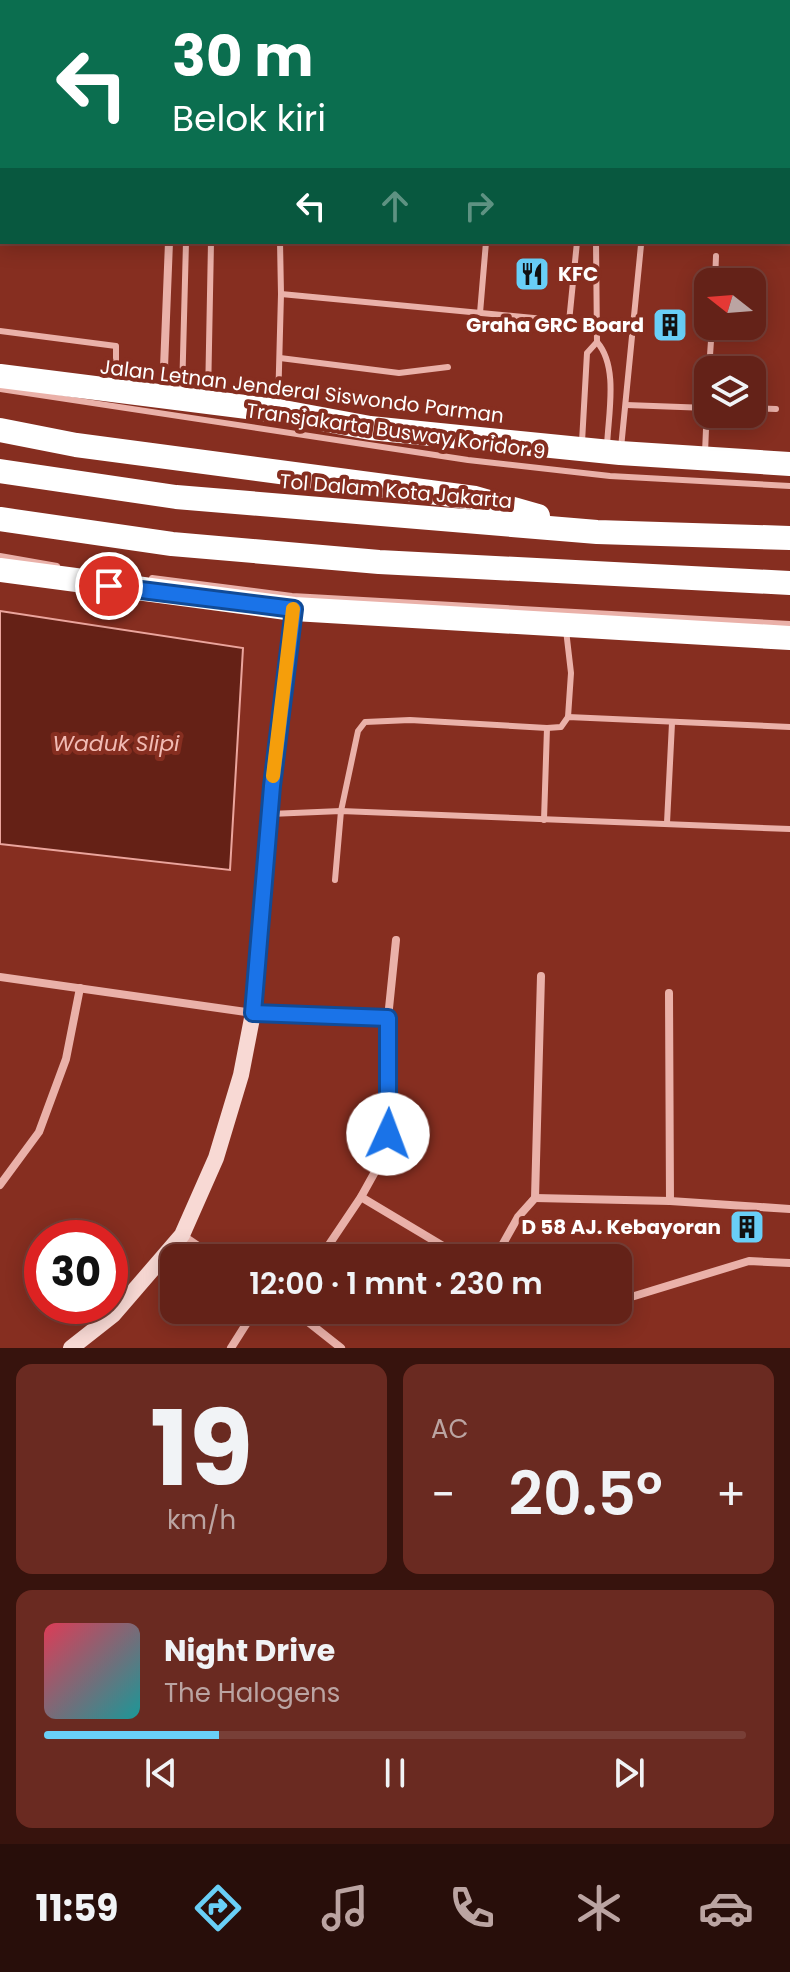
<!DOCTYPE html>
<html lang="id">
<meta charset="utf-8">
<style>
:root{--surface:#642218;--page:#6a2a21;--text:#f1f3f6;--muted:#bba4a2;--line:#783f37;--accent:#69cff7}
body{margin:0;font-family:Poppins,sans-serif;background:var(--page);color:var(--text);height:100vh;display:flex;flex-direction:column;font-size:30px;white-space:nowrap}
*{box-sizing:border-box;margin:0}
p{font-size:26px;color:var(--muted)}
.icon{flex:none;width:44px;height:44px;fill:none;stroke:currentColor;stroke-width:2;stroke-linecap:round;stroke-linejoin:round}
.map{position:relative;height:1348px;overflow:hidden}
.side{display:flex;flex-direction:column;gap:16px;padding:16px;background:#37130d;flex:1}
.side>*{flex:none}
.top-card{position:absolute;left:0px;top:0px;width:790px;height:244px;box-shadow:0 4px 20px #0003,0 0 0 2px var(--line);background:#0b6e4f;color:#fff;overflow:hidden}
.needle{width:52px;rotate:287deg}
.buttons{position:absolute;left:694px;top:268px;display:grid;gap:16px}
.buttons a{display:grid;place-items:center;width:72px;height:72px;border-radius:16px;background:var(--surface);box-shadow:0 4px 20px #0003,0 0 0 2px var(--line);font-size:40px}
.speed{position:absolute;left:24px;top:1220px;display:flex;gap:16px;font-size:40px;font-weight:700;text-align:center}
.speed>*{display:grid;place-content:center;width:104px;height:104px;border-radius:50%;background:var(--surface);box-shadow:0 4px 20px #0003,0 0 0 2px var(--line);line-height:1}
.speed .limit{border:12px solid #d22;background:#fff;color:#111}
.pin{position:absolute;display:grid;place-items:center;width:68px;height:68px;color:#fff;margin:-34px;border:4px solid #fff;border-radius:50%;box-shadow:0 2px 8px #0007}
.me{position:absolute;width:88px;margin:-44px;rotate:2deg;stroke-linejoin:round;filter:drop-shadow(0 0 6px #0008)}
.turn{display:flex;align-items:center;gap:28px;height:168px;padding:0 40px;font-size:36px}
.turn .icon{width:104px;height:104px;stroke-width:2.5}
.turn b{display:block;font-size:56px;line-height:68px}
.lanes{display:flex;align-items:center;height:76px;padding:0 40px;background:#0003;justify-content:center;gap:40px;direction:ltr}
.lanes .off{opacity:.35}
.big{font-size:60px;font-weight:600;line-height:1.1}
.side .tile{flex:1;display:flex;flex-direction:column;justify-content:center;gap:12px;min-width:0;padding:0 28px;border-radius:16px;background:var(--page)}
.side .dial{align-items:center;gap:0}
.dial b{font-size:104px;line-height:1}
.song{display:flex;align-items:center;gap:24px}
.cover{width:96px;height:96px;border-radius:12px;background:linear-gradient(135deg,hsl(350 70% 55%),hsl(180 70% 35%))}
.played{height:8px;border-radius:4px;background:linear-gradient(90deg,var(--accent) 25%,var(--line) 25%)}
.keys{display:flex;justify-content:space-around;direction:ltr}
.heat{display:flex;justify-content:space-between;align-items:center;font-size:44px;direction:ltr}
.side .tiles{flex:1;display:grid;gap:16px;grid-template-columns:1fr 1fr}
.tile:last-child{grid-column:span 2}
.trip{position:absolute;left:160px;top:1244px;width:472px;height:80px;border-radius:16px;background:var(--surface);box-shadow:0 4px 20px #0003,0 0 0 2px var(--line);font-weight:600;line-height:80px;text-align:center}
.tabs{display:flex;height:128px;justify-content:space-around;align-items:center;background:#280e0a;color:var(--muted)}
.tabs .icon{width:56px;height:56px}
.tabs .current{color:var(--accent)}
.tabs b{font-size:36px;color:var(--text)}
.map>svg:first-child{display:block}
.water{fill:#652116;stroke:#eba59d;stroke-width:2}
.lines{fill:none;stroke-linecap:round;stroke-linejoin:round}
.lane{stroke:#eab1a9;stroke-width:6}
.street{stroke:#eab1a9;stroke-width:8}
.secondary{stroke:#f8d9d4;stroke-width:16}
.highway{stroke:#fff;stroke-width:24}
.route-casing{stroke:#114b97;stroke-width:20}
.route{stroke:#1a73e8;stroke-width:14}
.slow{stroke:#f59e0b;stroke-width:14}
.labels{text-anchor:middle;stroke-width:8;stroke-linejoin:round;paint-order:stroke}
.poi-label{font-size:20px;font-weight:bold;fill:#fff;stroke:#862e20;text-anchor:end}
.street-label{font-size:20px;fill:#fff;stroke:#862e20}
.water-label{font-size:22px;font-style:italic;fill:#f1bbb4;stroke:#862e20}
</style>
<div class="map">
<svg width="790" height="1348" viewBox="0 0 790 1348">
<rect width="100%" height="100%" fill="#862e20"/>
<!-- water -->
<path class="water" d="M0 611 243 648 230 870 0 844Z"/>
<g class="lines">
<!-- lane -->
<g class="lane">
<path d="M207 2V0"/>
<path d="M279 2V0"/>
<path d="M596 242 597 342C619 367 608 415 607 447"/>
<path d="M715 282 716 256"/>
<path d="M281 294 596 324"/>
<path d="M480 313 486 242"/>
<path d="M569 322 577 242"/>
<path d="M0 331 116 346V385"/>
<path d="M280 358 399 373 448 367"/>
<path d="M709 370 712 326"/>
<path d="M0 389 468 460 610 476 790 486"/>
<path d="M182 394 186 242"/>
<path d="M208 398 211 242"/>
<path d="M626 405 708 408"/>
<path d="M278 406 281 294 280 242"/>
<path d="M752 408 776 409"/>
<path d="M582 442 587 353 597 342"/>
<path d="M621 448 641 245"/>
<path d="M705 453 708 381"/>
<path d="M0 556 57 566"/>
<path d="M152 578 292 596 790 624"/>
<path d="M566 630 571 673 568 717"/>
<path d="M270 814 341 811 790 829"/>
<path d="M544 820 547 728"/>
<path d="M667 823 672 723"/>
<path d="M335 880 341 811 358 731 365 722 410 720 547 728 561 727 568 717 790 727"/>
</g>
<!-- street -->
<g class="street">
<path d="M175 2V0"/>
<path d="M788 193H790"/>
<path d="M163 393 169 242"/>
<path d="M0 977 253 1013 388 1018"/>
<path d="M669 993 670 1201"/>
<path d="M0 1185 39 1132 66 1059 80 988"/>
<path d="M361 1197 463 1258"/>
<path d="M535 1198 670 1201 790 1209"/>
<path d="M182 1235 216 1258"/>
<path d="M320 1258 361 1197 386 1152 389 1086 388 1018 396 940"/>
<path d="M495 1258 518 1217 535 1198 541 976"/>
<path d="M618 1301 749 1261 790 1263"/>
<path d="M293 1310 341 1348"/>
<path d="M231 1348 255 1310"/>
</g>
<!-- secondary -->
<path class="secondary" d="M71 1348 113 1315 182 1235 216 1158 241 1075 253 1013 269 814 294 609"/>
<!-- highway -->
<g class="highway">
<path d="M0 376 278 411 370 428 620 453 790 464"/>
<path d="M0 430 76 445 475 498 538 516"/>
<path d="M0 471 176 497 597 532 790 538"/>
<path d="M0 519 172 544 379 562 790 583"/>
<path d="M0 570 294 609 790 638"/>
</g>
</g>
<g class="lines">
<defs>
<path id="route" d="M109 586 294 609 272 786 253 1013 388 1018V1134"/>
</defs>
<!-- route casing -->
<use href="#route" class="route-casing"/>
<!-- route -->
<use href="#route" class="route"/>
<!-- slow -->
<path class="slow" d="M273 776 293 609"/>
</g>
<!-- icons -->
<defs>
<symbol id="restaurant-square" viewBox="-11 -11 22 22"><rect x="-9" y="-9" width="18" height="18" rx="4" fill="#69cff7" stroke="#862e20"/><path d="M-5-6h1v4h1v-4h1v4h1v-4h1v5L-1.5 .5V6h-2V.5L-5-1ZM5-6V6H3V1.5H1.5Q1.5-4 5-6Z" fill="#111"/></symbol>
<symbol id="building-square" viewBox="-11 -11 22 22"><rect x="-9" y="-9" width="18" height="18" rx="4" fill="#69cff7" stroke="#862e20"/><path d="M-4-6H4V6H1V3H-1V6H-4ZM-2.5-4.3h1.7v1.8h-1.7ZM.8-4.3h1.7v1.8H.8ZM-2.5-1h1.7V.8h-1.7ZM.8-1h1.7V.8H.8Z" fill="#111"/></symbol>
</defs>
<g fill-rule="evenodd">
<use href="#restaurant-square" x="512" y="254" width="40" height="40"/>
<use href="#building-square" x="650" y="305" width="40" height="40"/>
<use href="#building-square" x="727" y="1207" width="40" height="40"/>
</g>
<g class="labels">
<!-- poi labels -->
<g class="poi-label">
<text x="558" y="281" text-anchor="start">KFC</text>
<text x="644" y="332">Graha GRC Board</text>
<text x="721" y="1234">D 58 AJ. Kebayoran</text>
</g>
<!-- street labels -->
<g class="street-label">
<text transform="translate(302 391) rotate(7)" y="7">Jalan Letnan Jenderal Siswondo Parman</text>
<text transform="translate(396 431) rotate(8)" y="7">Transjakarta Busway Koridor 9</text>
<text transform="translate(396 491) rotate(5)" y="7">Tol Dalam Kota Jakarta</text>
</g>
<!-- water labels -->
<g class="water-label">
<text x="116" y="751">Waduk Slipi</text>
</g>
</g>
</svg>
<div class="buttons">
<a><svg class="needle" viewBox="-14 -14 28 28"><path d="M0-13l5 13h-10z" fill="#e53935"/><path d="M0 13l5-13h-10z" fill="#bba4a2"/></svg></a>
<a><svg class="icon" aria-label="layers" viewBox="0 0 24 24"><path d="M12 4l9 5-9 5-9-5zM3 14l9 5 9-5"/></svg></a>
</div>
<div class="speed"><div class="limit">30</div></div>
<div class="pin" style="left:109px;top:586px;background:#d93025"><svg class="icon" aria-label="arrive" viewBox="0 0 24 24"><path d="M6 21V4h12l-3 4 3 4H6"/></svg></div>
<svg class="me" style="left:388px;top:1134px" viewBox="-20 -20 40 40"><circle r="19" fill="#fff"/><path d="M0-13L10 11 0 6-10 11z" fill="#1a73e8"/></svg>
<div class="trip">12:00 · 1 mnt · 230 m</div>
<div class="top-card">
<div class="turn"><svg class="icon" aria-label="left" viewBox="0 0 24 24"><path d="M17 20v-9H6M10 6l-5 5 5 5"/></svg><div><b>30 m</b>Belok kiri</div></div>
<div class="lanes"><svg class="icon" aria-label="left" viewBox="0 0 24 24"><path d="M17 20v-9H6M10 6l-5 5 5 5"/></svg><svg class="icon off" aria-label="ahead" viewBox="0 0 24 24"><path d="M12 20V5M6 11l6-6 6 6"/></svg><svg class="icon off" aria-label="right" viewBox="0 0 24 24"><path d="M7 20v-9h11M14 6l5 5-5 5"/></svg></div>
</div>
</div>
<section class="side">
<div class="tiles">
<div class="tile dial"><b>19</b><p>km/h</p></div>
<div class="tile"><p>AC</p>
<div class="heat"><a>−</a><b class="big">20.5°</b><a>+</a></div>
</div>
<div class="tile">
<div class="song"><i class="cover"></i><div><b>Night Drive</b><p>The Halogens</p></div></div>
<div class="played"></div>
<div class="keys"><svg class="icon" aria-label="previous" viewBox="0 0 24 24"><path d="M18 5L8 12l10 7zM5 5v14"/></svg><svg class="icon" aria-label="pause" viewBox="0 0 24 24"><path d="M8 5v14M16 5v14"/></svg><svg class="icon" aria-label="next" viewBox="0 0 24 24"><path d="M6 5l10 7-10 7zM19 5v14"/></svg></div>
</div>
</div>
</section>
<nav class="tabs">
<b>11:59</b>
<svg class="icon current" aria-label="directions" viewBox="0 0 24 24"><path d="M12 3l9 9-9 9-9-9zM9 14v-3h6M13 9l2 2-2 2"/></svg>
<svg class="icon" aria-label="music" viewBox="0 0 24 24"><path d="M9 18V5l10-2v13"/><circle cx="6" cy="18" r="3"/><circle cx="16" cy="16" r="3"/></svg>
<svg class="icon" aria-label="phone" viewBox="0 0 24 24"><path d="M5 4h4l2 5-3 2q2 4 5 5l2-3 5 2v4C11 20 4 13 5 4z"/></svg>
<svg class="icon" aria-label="climate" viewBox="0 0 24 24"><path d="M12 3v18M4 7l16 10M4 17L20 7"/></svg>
<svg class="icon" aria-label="car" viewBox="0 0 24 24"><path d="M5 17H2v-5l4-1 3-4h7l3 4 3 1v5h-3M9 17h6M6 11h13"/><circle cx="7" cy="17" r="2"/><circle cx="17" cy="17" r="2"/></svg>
</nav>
